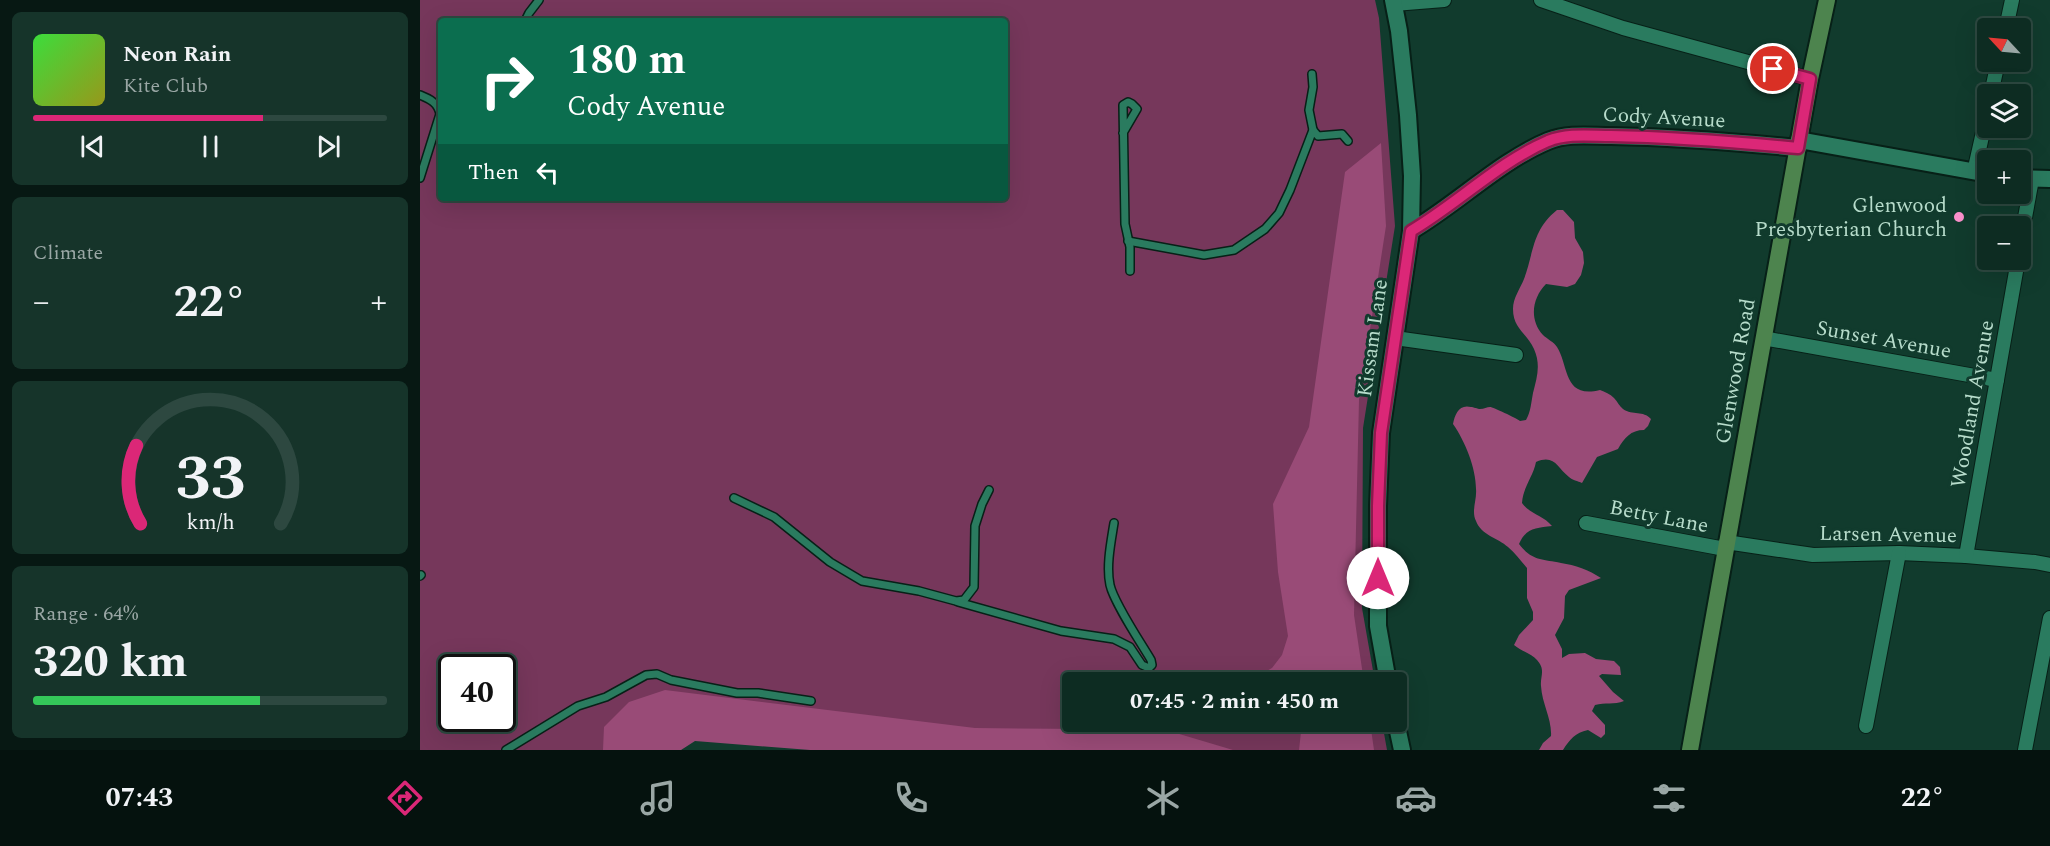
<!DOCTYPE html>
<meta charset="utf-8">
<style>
:root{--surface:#0d2c22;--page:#16342a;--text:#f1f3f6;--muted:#9aa7a5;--line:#2d4840;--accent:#db2777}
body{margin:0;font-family:Spectral,serif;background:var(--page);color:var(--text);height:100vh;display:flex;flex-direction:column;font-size:22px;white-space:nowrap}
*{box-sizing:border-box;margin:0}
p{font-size:20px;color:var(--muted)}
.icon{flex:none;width:33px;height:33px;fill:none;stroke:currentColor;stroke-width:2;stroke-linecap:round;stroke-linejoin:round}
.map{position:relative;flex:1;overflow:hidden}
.sheet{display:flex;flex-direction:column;gap:12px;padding:12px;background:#071813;width:420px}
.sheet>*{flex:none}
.banner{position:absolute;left:18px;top:18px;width:570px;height:183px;border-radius:6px;box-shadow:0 6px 24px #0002,0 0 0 2px var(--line);background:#0b6e4f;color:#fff;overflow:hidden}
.needle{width:39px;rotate:296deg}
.tools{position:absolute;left:1557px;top:18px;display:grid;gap:12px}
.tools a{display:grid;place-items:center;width:54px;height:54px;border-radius:6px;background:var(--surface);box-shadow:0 6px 24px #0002,0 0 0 2px var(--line);font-size:30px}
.speed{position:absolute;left:18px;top:654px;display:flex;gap:12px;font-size:30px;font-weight:700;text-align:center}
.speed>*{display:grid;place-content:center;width:78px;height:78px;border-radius:50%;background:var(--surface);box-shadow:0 6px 24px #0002,0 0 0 2px var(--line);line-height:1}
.speed .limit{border:3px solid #111;border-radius:9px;background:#fff;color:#111}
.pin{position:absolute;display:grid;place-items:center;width:51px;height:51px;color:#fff;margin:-26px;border:3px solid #fff;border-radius:50%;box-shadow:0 2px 6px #0007}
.me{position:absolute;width:66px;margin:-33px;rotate:0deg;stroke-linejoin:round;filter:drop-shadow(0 0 4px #0008)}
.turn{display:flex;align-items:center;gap:21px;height:126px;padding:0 30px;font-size:27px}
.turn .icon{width:78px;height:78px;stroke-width:2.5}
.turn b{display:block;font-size:42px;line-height:51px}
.then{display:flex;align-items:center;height:57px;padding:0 30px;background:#0003;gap:12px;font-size:22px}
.big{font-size:45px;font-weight:700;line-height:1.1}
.sheet .widget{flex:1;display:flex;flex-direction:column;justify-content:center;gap:9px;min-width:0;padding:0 21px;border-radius:9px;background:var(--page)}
.sheet .dial{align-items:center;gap:0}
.dial svg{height:156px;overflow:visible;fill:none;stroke:var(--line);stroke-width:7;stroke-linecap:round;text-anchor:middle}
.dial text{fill:var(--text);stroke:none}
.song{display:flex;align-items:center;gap:18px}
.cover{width:72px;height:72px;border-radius:9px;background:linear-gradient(135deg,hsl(120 70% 55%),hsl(60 70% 35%))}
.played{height:6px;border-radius:3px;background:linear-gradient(90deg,var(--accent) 65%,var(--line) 65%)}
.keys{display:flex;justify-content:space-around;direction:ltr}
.heat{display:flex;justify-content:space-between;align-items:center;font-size:33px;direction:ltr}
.charge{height:9px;border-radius:4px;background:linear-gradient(90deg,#34c759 64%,var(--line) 0)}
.trip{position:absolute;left:642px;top:672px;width:345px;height:60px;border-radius:6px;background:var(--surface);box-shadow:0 6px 24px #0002,0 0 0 2px var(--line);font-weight:700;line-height:60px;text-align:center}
.menu{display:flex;height:96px;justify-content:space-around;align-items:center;background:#05120e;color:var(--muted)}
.menu .icon{width:42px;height:42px}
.menu .current{color:var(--accent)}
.menu b{font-size:27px;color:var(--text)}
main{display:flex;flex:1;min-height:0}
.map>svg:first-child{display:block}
.green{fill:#76375b;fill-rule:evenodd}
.forest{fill:#994b77}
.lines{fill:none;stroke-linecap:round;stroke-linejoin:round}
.service-casing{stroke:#072017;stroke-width:10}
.minor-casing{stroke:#072017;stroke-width:16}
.tertiary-casing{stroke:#072017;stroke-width:20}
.secondary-casing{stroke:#072017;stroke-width:20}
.service{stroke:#2a7b5f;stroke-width:7}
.minor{stroke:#2a7b5f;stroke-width:14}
.tertiary{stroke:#2a7b5f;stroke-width:16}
.secondary{stroke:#4d844e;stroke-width:16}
.route-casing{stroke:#8e194d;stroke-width:15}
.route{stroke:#db2777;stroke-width:10}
.poi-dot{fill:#f98fca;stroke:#113b2d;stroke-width:2}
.labels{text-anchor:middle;stroke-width:6;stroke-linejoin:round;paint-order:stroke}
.street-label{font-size:21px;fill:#b7dccb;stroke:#113b2d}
.poi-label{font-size:21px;fill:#b7dccb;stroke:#113b2d;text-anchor:end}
</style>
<main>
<section class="sheet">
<div class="widget">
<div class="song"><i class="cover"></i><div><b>Neon Rain</b><p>Kite Club</p></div></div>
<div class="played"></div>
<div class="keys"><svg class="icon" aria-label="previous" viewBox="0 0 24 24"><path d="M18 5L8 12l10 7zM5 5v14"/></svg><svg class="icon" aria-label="pause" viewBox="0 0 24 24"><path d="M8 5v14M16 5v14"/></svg><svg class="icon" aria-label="next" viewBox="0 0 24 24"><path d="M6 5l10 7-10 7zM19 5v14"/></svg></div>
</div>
<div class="widget"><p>Climate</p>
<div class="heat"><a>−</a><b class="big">22°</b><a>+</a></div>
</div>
<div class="widget dial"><svg viewBox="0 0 100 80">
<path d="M14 69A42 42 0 1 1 86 69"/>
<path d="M14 69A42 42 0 0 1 12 29" stroke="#db2777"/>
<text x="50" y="56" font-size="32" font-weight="700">33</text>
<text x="50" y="72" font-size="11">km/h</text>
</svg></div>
<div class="widget"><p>Range · 64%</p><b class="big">320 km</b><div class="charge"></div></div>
</section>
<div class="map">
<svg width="1630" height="750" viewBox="0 0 1630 750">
<rect width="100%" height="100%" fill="#113b2d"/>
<!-- green -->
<path class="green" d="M0 0H955L959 18 975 226 943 428 942 608 955 682H652V722H962L967 750H576L232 719 228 750H0ZM21 21H585V198H21ZM32 668H82V718H32Z"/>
<!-- forest -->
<g class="forest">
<path d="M961 143 966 226 939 400 934 615 944 682H827L852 668 862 655 868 636 858 572 853 504 889 427 925 172Z"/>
<path d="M1137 210H1143L1154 222 1155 238 1163 252 1164 263 1161 275 1155 284 1147 287 1126 284C1112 298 1109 320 1123 335 1127 339 1134 342 1137 347 1149 366 1143 399 1180 390 1185 392 1190 394 1194 398 1198 402 1199 406 1203 409 1213 416 1223 410 1231 419L1228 426 1224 430C1211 430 1204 438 1198 449L1177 457 1162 483C1158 481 1152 480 1149 477 1137 468 1135 454 1116 462 1113 477 1103 487 1102 503 1111 515 1123 515 1132 526 1116 528 1106 528 1099 544 1112 561 1121 559 1141 563 1155 565 1169 570 1181 578L1149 590 1145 596 1144 618 1135 635 1142 649V658L1149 654 1165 653 1176 659 1194 661 1200 667 1201 675 1182 674 1179 676 1193 692 1204 701C1194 705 1185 702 1175 705L1172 711 1185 725V734L1181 738 1168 730C1155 733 1150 739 1143 750H1119L1123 743 1131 736C1132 719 1122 704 1121 686 1120 676 1126 670 1117 660 1112 654 1101 651 1094 645L1099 635 1113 620V612L1107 598V568C1101 561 1095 553 1088 547 1078 538 1061 535 1056 521 1051 511 1057 500 1056 489 1056 468 1045 441 1033 424 1035 414 1039 404 1051 407 1053 407 1058 409 1060 409 1064 409 1067 407 1070 407 1073 407 1096 418 1100 421L1106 420C1111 411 1111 403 1113 393 1117 377 1121 365 1114 349 1107 333 1093 329 1093 309 1093 298 1100 289 1104 279 1114 252 1112 230 1137 210Z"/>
<path d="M245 690 555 728 664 729 756 733 813 750H390L275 741 261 750H183L184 727 209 702Z"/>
<path d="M855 722H950L954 750H879L881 732Z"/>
</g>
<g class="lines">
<defs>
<g id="service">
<path d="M105 21 109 13 119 0"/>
<path d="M892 74 893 87 889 110 893 130"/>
<path d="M0 95C10 99 18 103 20 114L0 178"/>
<path d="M703 133 717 109 712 104 708 102 703 105 705 224 710 247V271"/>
<path d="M708 241 784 255 814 250 845 229 859 213 870 190 893 130 898 136 922 134 928 141"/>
<path d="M314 498 354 517 410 562 442 581 499 591 536 601 544 600 554 587 555 526 562 504 569 490"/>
<path d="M0 576 1 575"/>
<path d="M538 602 641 631 694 639 710 647 722 665 729 668 732 665 731 660C721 643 694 603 690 585 686 566 691 542 694 523"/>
<path d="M86 750 158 706 186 697 226 675 237 674 251 680 317 693H338L391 701"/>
</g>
<g id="minor">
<path d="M1121 0 1203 28 1390 79"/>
<path d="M974 4 1024 0"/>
<path d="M1586 28 1592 0"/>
<path d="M1571 94 1578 62"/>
<path d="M1554 172 1568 110"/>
<path d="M1600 245 1612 179"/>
<path d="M975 338 1096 355"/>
<path d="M1343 338 1577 380"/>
<path d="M1166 523 1305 549"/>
<path d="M1306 542 1393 555 1479 553 1546 556 1615 562 1630 565"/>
<path d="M1546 556 1598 260"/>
<path d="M1446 726 1479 553"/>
<path d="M1605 750 1630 618"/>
</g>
<g id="tertiary">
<path d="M1379 140 1568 174"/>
<path d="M1600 178 1630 179"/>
<path d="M991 231C1037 204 1080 161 1128 141 1148 133 1170 136 1191 136 1253 137 1316 142 1378 148"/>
<path d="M968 682 958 626V506L961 433 991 231 992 176 988 115 979 31 973 0"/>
<path d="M976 722 982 750"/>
</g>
<path id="secondary" d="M1270 750 1390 79 1407 0"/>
</defs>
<!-- service casing -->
<use href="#service" class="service-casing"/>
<!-- minor casing -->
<use href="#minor" class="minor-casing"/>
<!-- tertiary casing -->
<use href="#tertiary" class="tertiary-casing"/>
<!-- secondary casing -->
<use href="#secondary" class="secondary-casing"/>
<!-- service -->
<use href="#service" class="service"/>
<!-- minor -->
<use href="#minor" class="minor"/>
<!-- tertiary -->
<use href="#tertiary" class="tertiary"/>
<!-- secondary -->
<use href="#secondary" class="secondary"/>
</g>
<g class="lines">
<defs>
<path id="route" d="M958 578V506L961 433 991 231C1037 204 1079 162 1128 141 1148 133 1170 136 1191 136 1253 137 1316 142 1378 148L1390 79 1353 69"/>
</defs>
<!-- route casing -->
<use href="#route" class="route-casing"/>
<!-- route -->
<use href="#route" class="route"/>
</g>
<!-- markers -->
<circle class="poi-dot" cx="1539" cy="217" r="6"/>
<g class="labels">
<!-- street labels -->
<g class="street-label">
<text transform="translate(1244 117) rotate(3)" y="7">Cody Avenue</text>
<text transform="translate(952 338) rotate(-82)" y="7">Kissam Lane</text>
<text transform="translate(1464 339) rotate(10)" y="7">Sunset Avenue</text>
<text transform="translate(1315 371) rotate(-80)" y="7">Glenwood Road</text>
<text transform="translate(1552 404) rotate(-80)" y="7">Woodland Avenue</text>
<text transform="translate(1239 516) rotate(11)" y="7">Betty Lane</text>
<text transform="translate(1468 534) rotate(1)" y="7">Larsen Avenue</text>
</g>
<!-- poi labels -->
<g class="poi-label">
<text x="1527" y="212">Glenwood<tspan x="1527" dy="24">Presbyterian Church</tspan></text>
</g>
</g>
</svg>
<div class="tools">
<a><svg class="needle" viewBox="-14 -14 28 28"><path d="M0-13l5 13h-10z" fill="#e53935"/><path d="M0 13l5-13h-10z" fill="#9aa7a5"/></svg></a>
<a><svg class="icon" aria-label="layers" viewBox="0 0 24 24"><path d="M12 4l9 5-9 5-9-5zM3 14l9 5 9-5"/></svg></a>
<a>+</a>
<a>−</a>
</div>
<div class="speed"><div class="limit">40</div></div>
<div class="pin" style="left:1353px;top:69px;background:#d93025"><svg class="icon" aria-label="arrive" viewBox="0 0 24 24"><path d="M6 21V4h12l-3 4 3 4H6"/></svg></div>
<svg class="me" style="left:958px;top:578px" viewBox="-20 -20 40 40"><circle r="19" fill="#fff"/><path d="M0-13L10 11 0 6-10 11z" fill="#db2777"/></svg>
<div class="trip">07:45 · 2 min · 450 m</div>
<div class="banner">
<div class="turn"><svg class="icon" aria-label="right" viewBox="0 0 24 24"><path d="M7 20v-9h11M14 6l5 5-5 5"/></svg><div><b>180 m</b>Cody Avenue</div></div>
<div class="then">Then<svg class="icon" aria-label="left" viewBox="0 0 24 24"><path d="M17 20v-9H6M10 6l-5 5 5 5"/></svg></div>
</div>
</div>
</main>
<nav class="menu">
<b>07:43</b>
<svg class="icon current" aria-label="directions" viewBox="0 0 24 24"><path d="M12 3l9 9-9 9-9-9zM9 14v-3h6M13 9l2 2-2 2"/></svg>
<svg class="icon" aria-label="music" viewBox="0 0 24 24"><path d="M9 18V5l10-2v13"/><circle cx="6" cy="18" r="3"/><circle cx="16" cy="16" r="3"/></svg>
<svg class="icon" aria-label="phone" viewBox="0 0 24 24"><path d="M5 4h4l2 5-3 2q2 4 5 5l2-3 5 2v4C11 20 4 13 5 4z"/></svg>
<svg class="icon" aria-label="climate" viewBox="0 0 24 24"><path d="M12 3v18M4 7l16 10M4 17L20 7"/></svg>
<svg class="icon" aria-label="car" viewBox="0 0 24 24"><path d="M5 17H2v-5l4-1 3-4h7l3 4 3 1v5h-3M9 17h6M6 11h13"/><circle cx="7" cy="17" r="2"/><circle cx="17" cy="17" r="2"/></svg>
<svg class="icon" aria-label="filters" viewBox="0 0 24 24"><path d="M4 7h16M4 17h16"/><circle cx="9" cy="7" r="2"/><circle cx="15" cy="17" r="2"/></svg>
<b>22°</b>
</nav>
